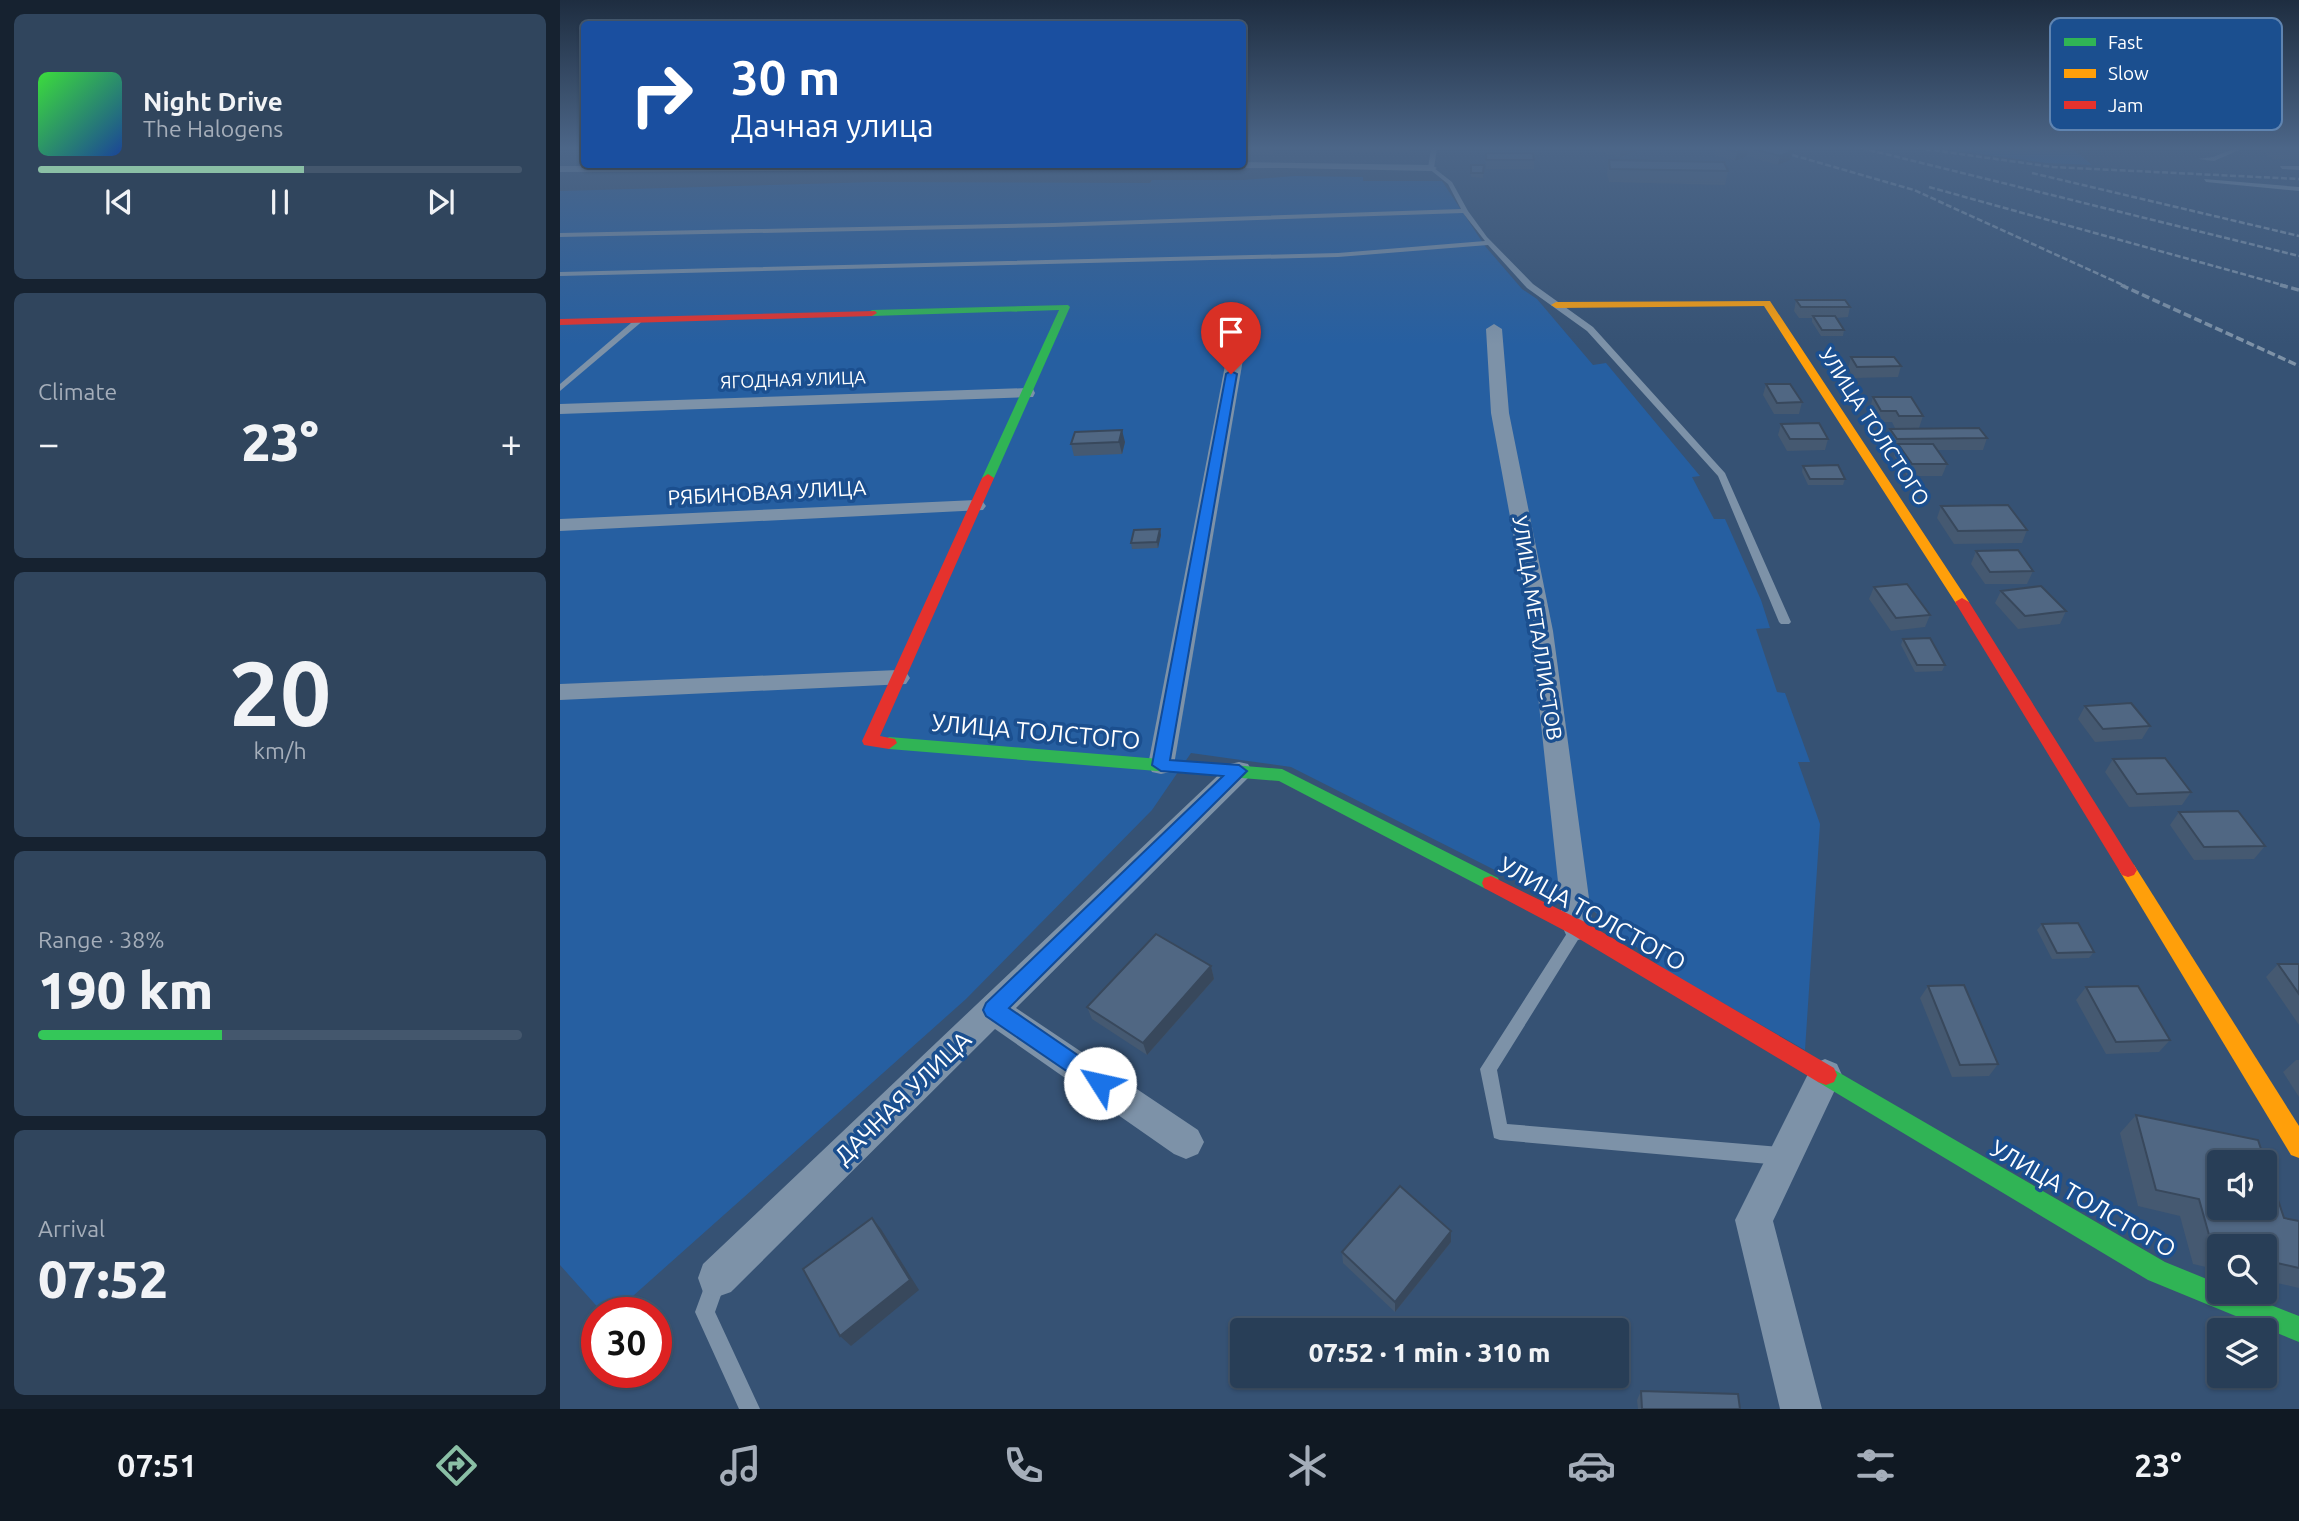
<!DOCTYPE html>
<meta charset="utf-8">
<style>
:root{--surface:#283e57;--page:#30455d;--text:#f1f3f6;--muted:#a5aeba;--line:#44576d;--accent:#8abfa5}
body{margin:0;font-family:Ubuntu,sans-serif;background:var(--page);color:var(--text);height:100vh;display:flex;flex-direction:column;font-size:26px;white-space:nowrap}
*{box-sizing:border-box;margin:0}
p{font-size:23px;color:var(--muted)}
.icon{flex:none;width:38px;height:38px;fill:none;stroke:currentColor;stroke-width:2;stroke-linecap:round;stroke-linejoin:round}
.map{position:relative;flex:1;overflow:hidden}
.sheet{display:flex;flex-direction:column;gap:14px;padding:14px;background:#162230;width:560px}
.sheet>*{flex:none}
.banner{position:absolute;left:21px;top:21px;width:665px;height:147px;border-radius:7px;box-shadow:0 2px 5px #0004,0 0 0 2px var(--line);background:#1a4fa0;color:#fff;overflow:hidden}
.fabs{position:absolute;left:1647px;top:1150px;display:grid;gap:14px}
.fabs a{display:grid;place-items:center;width:70px;height:70px;border-radius:7px;background:var(--surface);box-shadow:0 2px 5px #0004,0 0 0 2px var(--line);font-size:35px}
.speed{position:absolute;left:21px;top:1297px;display:flex;gap:14px;font-size:35px;font-weight:700;text-align:center}
.speed>*{display:grid;place-content:center;width:91px;height:91px;border-radius:50%;background:var(--surface);box-shadow:0 2px 5px #0004,0 0 0 2px var(--line);line-height:1}
.speed .limit{border:10px solid #d22;background:#fff;color:#111}
.pin{position:absolute;display:grid;place-items:center;width:60px;height:60px;color:#fff;margin:-72px -30px;border-radius:50% 50% 50% 0;rotate:-45deg;box-shadow:0 0 7px #0007}
.pin .icon{rotate:45deg}
.me{position:absolute;width:77px;margin:-38px;rotate:305deg;stroke-linejoin:round;filter:drop-shadow(0 0 5px #0008)}
.turn{display:flex;align-items:center;gap:24px;height:147px;padding:0 35px;font-size:32px}
.turn .icon{width:91px;height:91px;stroke-width:2.5}
.turn b{display:block;font-size:49px;line-height:60px}
.big{font-size:52px;font-weight:800;line-height:1.1}
.sheet .card{flex:1;display:flex;flex-direction:column;justify-content:center;gap:10px;min-width:0;padding:0 24px;border-radius:10px;background:var(--page)}
.sheet .dial{align-items:center;gap:0}
.dial b{font-size:91px;line-height:1}
.song{display:flex;align-items:center;gap:21px}
.cover{width:84px;height:84px;border-radius:10px;background:linear-gradient(135deg,hsl(120 70% 55%),hsl(220 70% 35%))}
.played{height:7px;border-radius:4px;background:linear-gradient(90deg,var(--accent) 55%,var(--line) 55%)}
.keys{display:flex;justify-content:space-around;direction:ltr}
.heat{display:flex;justify-content:space-between;align-items:center;font-size:38px;direction:ltr}
.charge{height:10px;border-radius:5px;background:linear-gradient(90deg,#34c759 38%,var(--line) 0)}
.trip{position:absolute;left:670px;top:1318px;width:399px;height:70px;border-radius:7px;background:var(--surface);box-shadow:0 2px 5px #0004,0 0 0 2px var(--line);font-weight:800;line-height:70px;text-align:center}
.menu{display:flex;height:112px;justify-content:space-around;align-items:center;background:#101923;color:var(--muted)}
.menu .icon{width:49px;height:49px}
.menu .on{color:var(--accent)}
.menu b{font-size:32px;color:var(--text)}
main{display:flex;flex:1;min-height:0}
.map>svg:first-child{display:block}
.green{fill:#265fa1}
.lines{fill:none;stroke-linecap:round;stroke-linejoin:round}
.lane{fill:#7d92a8;fill-rule:evenodd}
.street{fill:#7d92a8;fill-rule:evenodd}
.fast{fill:#30b455;fill-rule:evenodd}
.slow{fill:#ff9f0a;fill-rule:evenodd}
.jam{fill:#e5322d;fill-rule:evenodd}
.rail-far1{stroke:#7e92a7;stroke-width:2.5;stroke-dasharray:6 2.5;stroke-linecap:butt}
.rail{stroke:#7e92a7;stroke-width:3.5;stroke-dasharray:8 3.5;stroke-linecap:butt}
.wall{fill:#455971}
.shaded-wall{fill:#38485c}
.building{fill:#506783;stroke:#38485c;stroke-width:2;fill-rule:evenodd}
.route{fill:#1a73e8;stroke:#114b97;stroke-width:2}
.labels{text-anchor:middle;stroke-width:7;stroke-linejoin:round;paint-order:stroke}
.far-street-label{font-size:18px;fill:#fff;stroke:#1b4f8f}
.street-label{font-size:21px;fill:#fff;stroke:#1b4f8f}
.near-street-label{font-size:24px;fill:#fff;stroke:#1b4f8f}
.key{fill:#1b4f8f;stroke:#5f84b1;stroke-width:2}
.key-label{font-size:19px;fill:#fff}
</style>
<main>
<section class="sheet">
<div class="card">
<div class="song"><i class="cover"></i><div><b>Night Drive</b><p>The Halogens</p></div></div>
<div class="played"></div>
<div class="keys"><svg class="icon" aria-label="previous" viewBox="0 0 24 24"><path d="M18 5L8 12l10 7zM5 5v14"/></svg><svg class="icon" aria-label="pause" viewBox="0 0 24 24"><path d="M8 5v14M16 5v14"/></svg><svg class="icon" aria-label="next" viewBox="0 0 24 24"><path d="M6 5l10 7-10 7zM19 5v14"/></svg></div>
</div>
<div class="card"><p>Climate</p>
<div class="heat"><a>−</a><b class="big">23°</b><a>+</a></div>
</div>
<div class="card dial"><b>20</b><p>km/h</p></div>
<div class="card"><p>Range · 38%</p><b class="big">190 km</b><div class="charge"></div></div>
<div class="card"><p>Arrival</p><b class="big">07:52</b></div>
</section>
<div class="map">
<svg width="1739" height="1409" viewBox="0 0 1739 1409">
<rect width="100%" height="100%" fill="#365274"/>
<!-- green -->
<g class="green">
<path d="M1378 148H1512L1532 165 1487 163Z"/>
<path d="M735 176 803 177V181H882L925 246 962 289 977 299 1033 365 1046 363 1140 476 1132 477 1154 519H1165L1201 600 1210 628 1196 629 1217 692 1225 693 1250 762H1238L1260 824 1245 1050 1103 969 1030 908 996 901 731 767 631 753 592 810 406 999 55 1312H42L0 1265V191L315 182 590 183 592 180H683Z"/>
</g>
<g class="lines">
<!-- lane -->
<g class="lane">
<path d="M871 148H877L874 168 892 182 908 211 927 237 973 284 1033 327 1165 473 1231 622 1229 624H1221L1219 622 1158 476 1027 331 967 288 928 245 778 257 0 276V272L778 253 925 241 903 213 493 227 0 237V233L493 223 901 209 888 184 868 168Z"/>
<path d="M1676 148H1684L1654 161 1638 159 1653 157Z"/>
<path d="M1720 166H1739V170L1722 169Z"/>
<path d="M1644 179 1739 187V191L1646 182Z"/>
<path d="M78 317 85 319 0 391V384Z"/>
<path d="M1016 925 1021 927 1024 931 1021 935 937 1070 947 1124 1221 1147 1227 1150 1230 1156 1227 1162 1221 1165 940 1140 934 1138 920 1069 1011 927Z"/>
<path d="M156 1271 163 1274 166 1281 155 1312 200 1409H179L135 1312 149 1274Z"/>
</g>
<!-- street -->
<g class="street">
<path d="M682 162 871 165 877 168 871 171 726 168 0 172V166L682 164Z"/>
<path d="M681 319 689 324 614 765 610 772 601 774 592 772 588 765 673 324Z"/>
<path d="M934 324 942 329 949 413 993 631 1033 928 1029 937 1018 940 1007 937 1003 928 971 631 931 413 926 329Z"/>
<path d="M467 388 473 389 475 393 473 397 0 414V404Z"/>
<path d="M416 500 423 502 426 506 423 510 0 531V519Z"/>
<path d="M338 670 346 672 350 678 346 684 0 700V684Z"/>
<path d="M679 762 688 764 692 771 688 778 456 1008 638 1130 644 1142 638 1154 626 1159 614 1154 435 1029 171 1292 157 1297 143 1292 138 1278 143 1264 670 764Z"/>
<path d="M1265 1059 1277 1064 1282 1075 1213 1221 1262 1409H1220L1175 1220 1253 1064Z"/>
</g>
<!-- fast -->
<g class="fast">
<path d="M508 305 510 307 434 478 428 482 422 478 499 310 312 316 307 313 312 310Z"/>
<path d="M329 737 722 769 938 878 940 883 938 888 931 890 924 888 719 781 329 749 321 743Z"/>
<path d="M1266 1065 1605 1262 1659 1284V1292H1678L1739 1316V1342L1588 1280 1258 1082 1255 1075 1258 1068Z"/>
</g>
<!-- slow -->
<g class="slow">
<path d="M1210 301 1409 602 1407 605H1397L1204 306 996 308 991 305 996 302Z"/>
<path d="M1568 863 1574 865 1739 1126V1158L1731 1155 1562 875 1559 870 1562 865Z"/>
</g>
<!-- jam -->
<g class="jam">
<path d="M315 311 317 313 312 316 0 325V319Z"/>
<path d="M428 474 434 478 320 736 335 739 337 743 329 749 304 745 302 741 422 478Z"/>
<path d="M1402 598 1409 602 1574 865 1577 870 1574 875 1568 877 1562 875 1395 602Z"/>
<path d="M931 876 1025 922 1274 1068 1277 1075 1274 1082 1266 1085 1258 1082 1011 934 924 888 922 883 924 878Z"/>
</g>
<!-- rail-far1 -->
<g class="rail-far1">
<path d="M1208 148 1354 190 1565 286"/>
<path d="M1301 148 1739 256"/>
<path d="M1357 148 1493 167 1739 179"/>
<path d="M1472 173 1739 236"/>
<path d="M1369 187 1726 286"/>
</g>
<!-- rail -->
<g class="rail">
<path d="M1561 285 1739 366"/>
<path d="M1720 285 1739 290"/>
</g>
</g>
<!-- wall -->
<g class="wall">
<path d="M24 148V160L20 150Z"/>
<path d="M682 148H715L713 154 682 153Z"/>
<path d="M789 148H851L850 153H789Z"/>
<path d="M1033 148H1087L1060 157 1033 150Z"/>
<path d="M1155 148H1220L1230 160 1218 165 1187 156 1175 161 1155 155Z"/>
<path d="M1698 148H1739V160L1713 159Z"/>
<path d="M926 153 974 160V169H926Z"/>
<path d="M1049 160 1168 171 1165 185 1049 182 1047 173Z"/>
<path d="M911 165H924L923 178 911 177Z"/>
<path d="M1236 300 1290 307 1288 317 1276 318 1284 330 1283 336H1261L1252 322V318H1239L1234 311Z"/>
<path d="M1291 357 1341 366 1338 377 1294 378 1288 368Z"/>
<path d="M1206 384 1242 402 1239 414H1214L1203 395Z"/>
<path d="M1313 397 1363 416 1359 428H1335L1332 422H1318L1310 408Z"/>
<path d="M1221 424 1268 439 1265 450 1227 451 1218 435Z"/>
<path d="M1330 429 1427 438 1423 450H1377L1387 464 1382 476H1347L1334 456 1336 451H1333L1327 441Z"/>
<path d="M565 442 562 454 514 456 511 444Z"/>
<path d="M1243 466 1285 479 1283 485H1248L1242 472Z"/>
<path d="M1381 506 1467 530 1462 543 1394 544 1377 518Z"/>
<path d="M601 535 598 548 572 549 571 543Z"/>
<path d="M1416 551 1473 571 1467 584H1425L1411 564Z"/>
<path d="M1314 587 1370 615 1365 627 1331 631 1309 599Z"/>
<path d="M1441 591 1506 611 1500 624 1458 629 1435 603Z"/>
<path d="M1343 639 1385 665 1382 671 1355 672 1341 645Z"/>
<path d="M1525 706 1590 726 1582 739 1535 742 1518 719Z"/>
<path d="M1553 759 1631 792 1622 805 1569 807 1545 772Z"/>
<path d="M1619 812 1705 846 1694 859 1634 860 1610 825Z"/>
<path d="M1482 924 1534 952 1529 958 1492 959 1477 930Z"/>
<path d="M1718 964H1739V1025L1706 977Z"/>
<path d="M651 966 654 979 587 1055 532 1019 527 1007Z"/>
<path d="M1368 986 1438 1064 1429 1076 1392 1077 1360 998Z"/>
<path d="M1526 987 1610 1040 1599 1052 1546 1054 1516 1000Z"/>
<path d="M1736 1060H1739V1097L1723 1072Z"/>
<path d="M1576 1115 1724 1218 1739 1221V1288L1704 1280V1246H1659V1270L1633 1264 1620 1216 1578 1206 1560 1133Z"/>
<path d="M891 1242 835 1312 783 1263 782 1252Z"/>
<path d="M1081 1391 1180 1409H1078L1077 1400Z"/>
</g>
<!-- shaded-wall -->
<g class="shaded-wall">
<path d="M1061 148H1087L1060 157Z"/>
<path d="M1189 148 1187 156 1175 161 1177 152Z"/>
<path d="M1232 151 1230 160 1218 165 1220 156Z"/>
<path d="M562 430 565 442 562 454 559 442Z"/>
<path d="M600 529 601 535 598 548 597 542Z"/>
<path d="M651 966 654 979 587 1055 583 1043Z"/>
<path d="M312 1218 321 1229 359 1290 291 1346 280 1336Z"/>
<path d="M891 1231V1242L835 1312V1302Z"/>
</g>
<!-- building -->
<g class="building">
<path d="M1160 148H1188L1177 152Z"/>
<path d="M1190 148H1220L1232 151 1220 156Z"/>
<path d="M926 153H973L974 160H926Z"/>
<path d="M1049 160 1164 162 1168 171 1050 169Z"/>
<path d="M911 165H924L923 173H911Z"/>
<path d="M1236 300H1285L1290 307H1241Z"/>
<path d="M1253 316H1275L1284 330H1262Z"/>
<path d="M1291 357H1334L1341 366 1297 367Z"/>
<path d="M1206 384H1230L1242 402 1217 403Z"/>
<path d="M1313 397H1351L1363 416H1339L1336 411H1321Z"/>
<path d="M1259 423 1268 439H1230L1221 424Z"/>
<path d="M1419 428 1427 438 1337 439 1330 429Z"/>
<path d="M562 430 559 442 511 444 515 432Z"/>
<path d="M1338 444H1373L1387 464H1352Z"/>
<path d="M1278 465 1285 479H1250L1243 466Z"/>
<path d="M1448 505 1467 530 1398 531 1381 506Z"/>
<path d="M600 529 597 542 571 543 574 530Z"/>
<path d="M1458 550 1473 571 1430 572 1416 551Z"/>
<path d="M1347 584 1370 615 1336 618 1314 587Z"/>
<path d="M1481 586 1506 611 1465 616 1441 591Z"/>
<path d="M1370 638 1385 665H1357L1343 639Z"/>
<path d="M1571 703 1590 726 1543 729 1525 706Z"/>
<path d="M1605 758 1631 792 1577 794 1553 759Z"/>
<path d="M1678 811 1705 846 1644 847 1619 812Z"/>
<path d="M1518 923 1534 952 1497 953 1482 924Z"/>
<path d="M596 934 651 966 583 1043 527 1007Z"/>
<path d="M1718 964H1739V994Z"/>
<path d="M1404 985 1438 1064 1400 1065 1368 986Z"/>
<path d="M1578 986 1610 1040 1556 1042 1526 987Z"/>
<path d="M1576 1115 1698 1140 1724 1218 1739 1221V1268L1704 1260V1246H1659V1250L1653 1249 1639 1199 1596 1190ZM1659 1162H1704V1208H1659Z"/>
<path d="M840 1186 891 1231 835 1302 782 1252Z"/>
<path d="M312 1218 350 1280 280 1336 243 1269Z"/>
<path d="M1081 1391 1178 1394 1180 1409H1082Z"/>
</g>
<!-- sky -->
<linearGradient id="sky" x2="0" y2="1"><stop stop-color="#1e2d40"/><stop offset="0.43" stop-color="#4c6688"/><stop offset="1" stop-color="#4c6688" stop-opacity="0"/></linearGradient>
<rect width="1739" height="345" fill="url(#sky)"/>
<!-- route -->
<path class="route" d="M671 371 677 374 610 760 679 765 687 771 449 1008 548 1076 551 1083 548 1091 540 1094 426 1016 423 1010 426 1003 663 776 601 771 592 765 666 374Z"/>
<g class="labels">
<!-- far-street labels -->
<g class="far-street-label">
<text transform="translate(233 380) rotate(-2)" y="6">ЯГОДНАЯ УЛИЦА</text>
</g>
<!-- street labels -->
<g class="street-label">
<text transform="translate(1314 427) rotate(57)" y="7">УЛИЦА ТОЛСТОГО</text>
<text transform="translate(207 493) rotate(-3)" y="7">РЯБИНОВАЯ УЛИЦА</text>
<text transform="translate(977 628) rotate(81)" y="7">УЛИЦА МЕТАЛЛИСТОВ</text>
</g>
<!-- near-street labels -->
<g class="near-street-label">
<text transform="translate(476 732) rotate(5)" y="8">УЛИЦА ТОЛСТОГО</text>
<text transform="translate(1032 914) rotate(29)" y="8">УЛИЦА ТОЛСТОГО</text>
<text transform="translate(343 1098) rotate(-44)" y="8">ДАЧНАЯ УЛИЦА</text>
<text transform="translate(1523 1199) rotate(30)" y="8">УЛИЦА ТОЛСТОГО</text>
</g>
</g>
<!-- legend -->
<rect x="1490" y="18" width="232" height="112" rx="10" class="key"/>
<rect x="1504" y="38" width="32" height="8" fill="#30b455"/>
<rect x="1504" y="69" width="32" height="9" fill="#ff9f0a"/>
<rect x="1504" y="101" width="32" height="8" fill="#e5322d"/>
<g class="key-label">
<text x="1548" y="49">Fast</text>
<text x="1548" y="80">Slow</text>
<text x="1548" y="112">Jam</text>
</g>
</svg>
<div class="fabs">
<a><svg class="icon" aria-label="sound" viewBox="0 0 24 24"><path d="M4 9h4l5-4v14l-5-4H4zM17 9q2 3 0 6"/></svg></a>
<a><svg class="icon" aria-label="search" viewBox="0 0 24 24"><circle cx="10" cy="10" r="6"/><path d="M15 15l6 6"/></svg></a>
<a><svg class="icon" aria-label="layers" viewBox="0 0 24 24"><path d="M12 4l9 5-9 5-9-5zM3 14l9 5 9-5"/></svg></a>
</div>
<div class="speed"><div class="limit">30</div></div>
<div class="pin" style="left:671px;top:374px;background:#d93025"><svg class="icon" aria-label="arrive" viewBox="0 0 24 24"><path d="M6 21V4h12l-3 4 3 4H6"/></svg></div>
<svg class="me" style="left:540px;top:1083px" viewBox="-20 -20 40 40"><circle r="19" fill="#fff"/><path d="M0-13L10 11 0 6-10 11z" fill="#1a73e8"/></svg>
<div class="trip">07:52 · 1 min · 310 m</div>
<div class="banner">
<div class="turn"><svg class="icon" aria-label="right" viewBox="0 0 24 24"><path d="M7 20v-9h11M14 6l5 5-5 5"/></svg><div><b>30 m</b>Дачная улица</div></div>
</div>
</div>
</main>
<nav class="menu">
<b>07:51</b>
<svg class="icon on" aria-label="directions" viewBox="0 0 24 24"><path d="M12 3l9 9-9 9-9-9zM9 14v-3h6M13 9l2 2-2 2"/></svg>
<svg class="icon" aria-label="music" viewBox="0 0 24 24"><path d="M9 18V5l10-2v13"/><circle cx="6" cy="18" r="3"/><circle cx="16" cy="16" r="3"/></svg>
<svg class="icon" aria-label="phone" viewBox="0 0 24 24"><path d="M5 4h4l2 5-3 2q2 4 5 5l2-3 5 2v4C11 20 4 13 5 4z"/></svg>
<svg class="icon" aria-label="climate" viewBox="0 0 24 24"><path d="M12 3v18M4 7l16 10M4 17L20 7"/></svg>
<svg class="icon" aria-label="car" viewBox="0 0 24 24"><path d="M5 17H2v-5l4-1 3-4h7l3 4 3 1v5h-3M9 17h6M6 11h13"/><circle cx="7" cy="17" r="2"/><circle cx="17" cy="17" r="2"/></svg>
<svg class="icon" aria-label="filters" viewBox="0 0 24 24"><path d="M4 7h16M4 17h16"/><circle cx="9" cy="7" r="2"/><circle cx="15" cy="17" r="2"/></svg>
<b>23°</b>
</nav>
